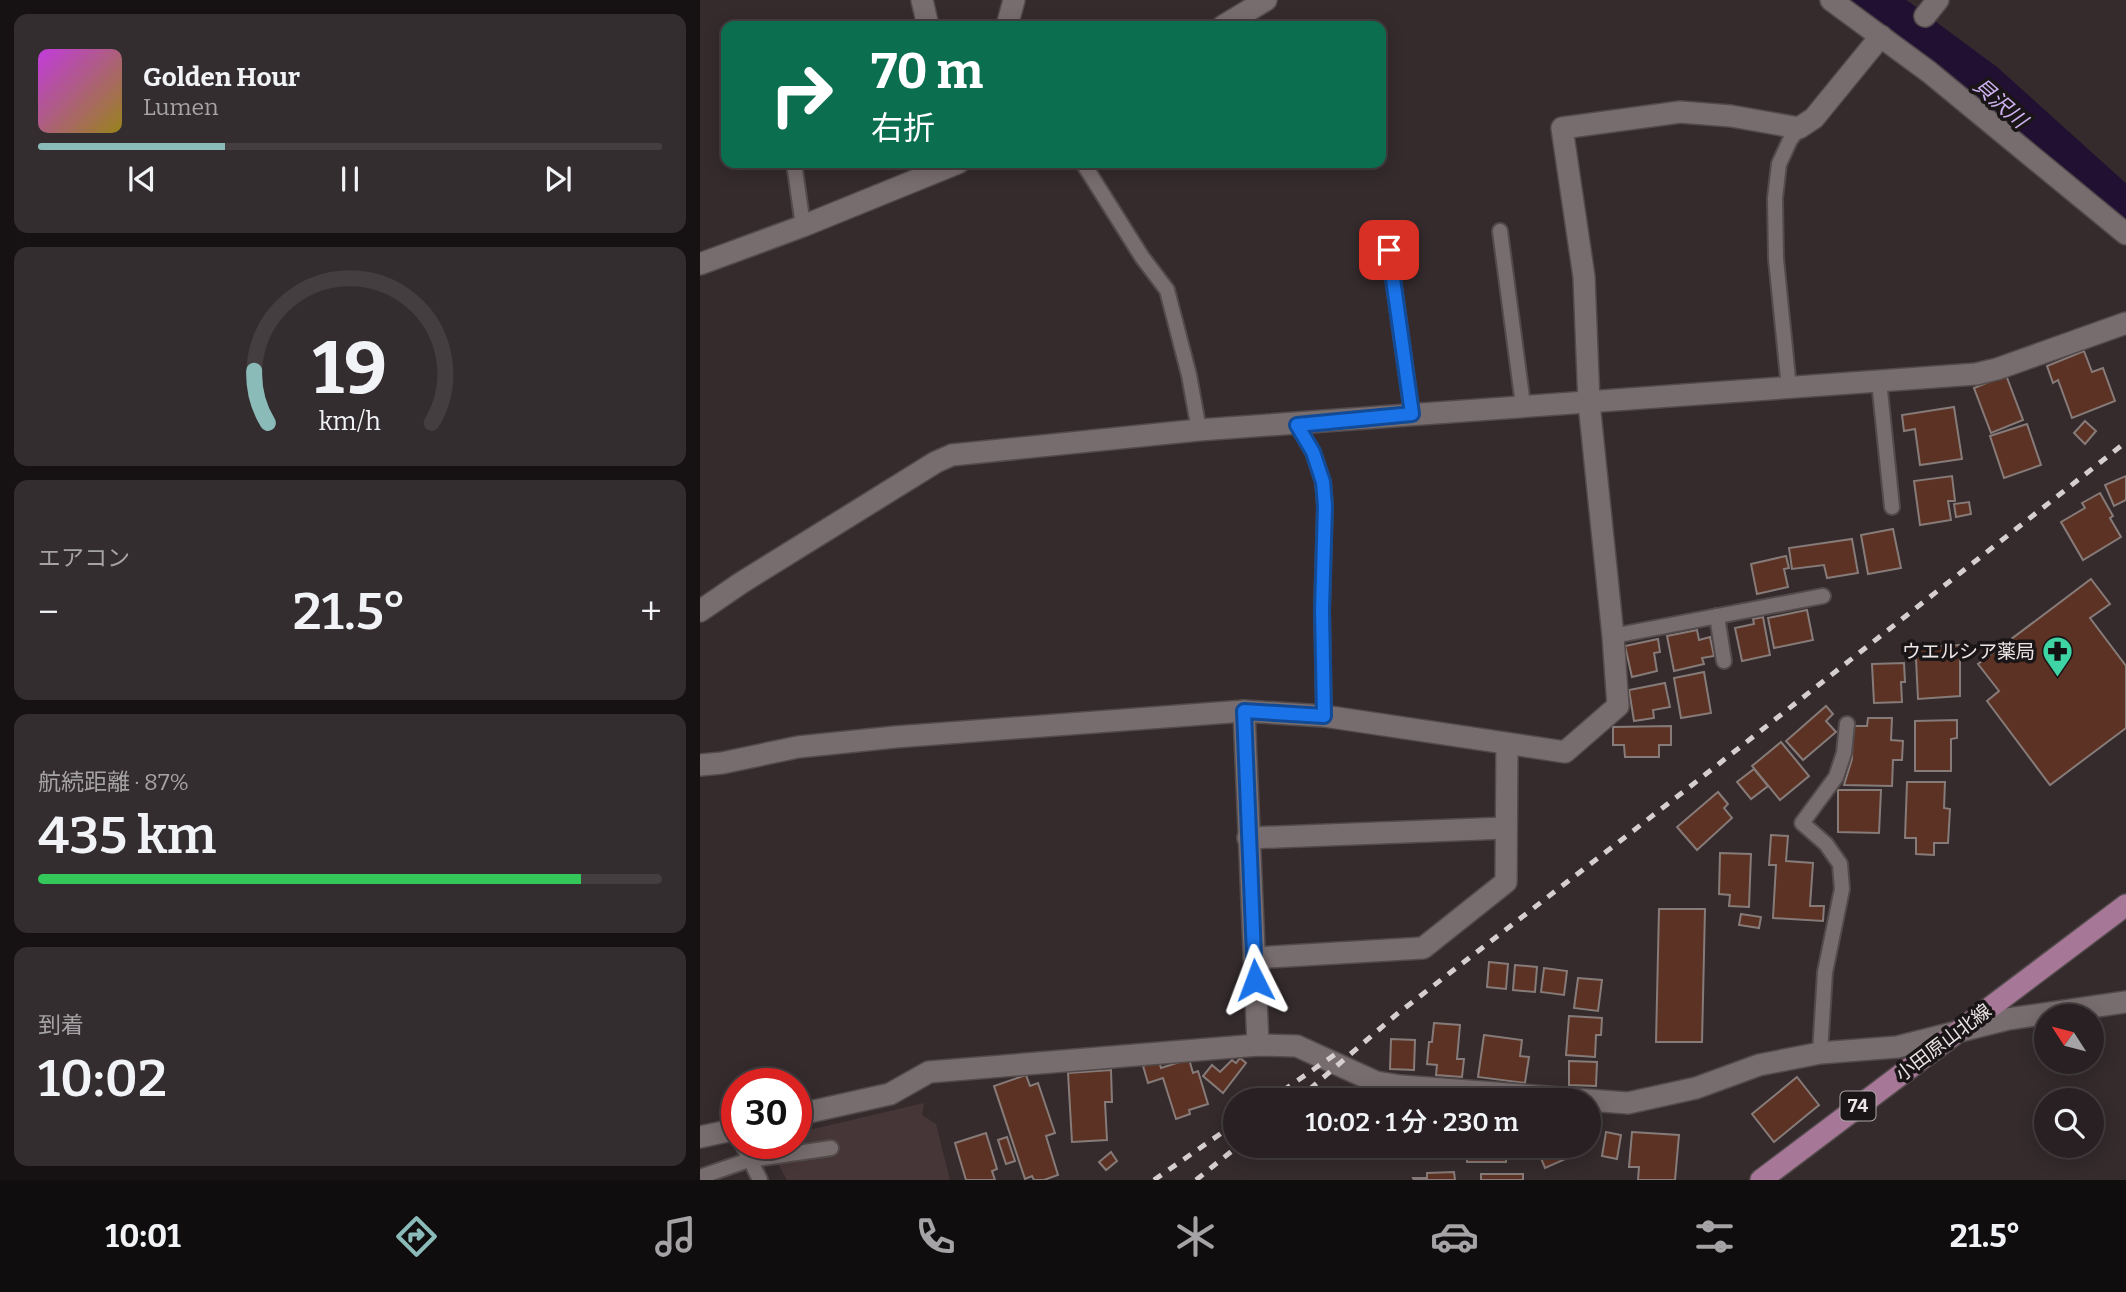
<!DOCTYPE html>
<html lang="ja">
<meta charset="utf-8">
<style>
:root{--surface:#282022;--page:#342d2f;--text:#f1f3f6;--muted:#a5a3a5;--line:#443e40;--accent:#8bbbb9}
body{margin:0;font-family:Bitter,"Noto Sans JP",serif;background:var(--page);color:var(--text);height:100vh;display:flex;flex-direction:column;font-size:26px;white-space:nowrap}
*{box-sizing:border-box;margin:0}
p{font-size:23px;color:var(--muted)}
.icon{flex:none;width:38px;height:38px;fill:none;stroke:currentColor;stroke-width:2;stroke-linecap:round;stroke-linejoin:round}
.map{position:relative;flex:1;overflow:hidden}
.panel{display:flex;flex-direction:column;gap:14px;padding:14px;background:#161213;width:700px}
.panel>*{flex:none}
.hud{position:absolute;left:21px;top:21px;width:665px;height:147px;border-radius:14px;box-shadow:0 4px 18px #0003,0 0 0 2px var(--line);background:#0b6e4f;color:#fff;overflow:hidden}
.needle{width:46px;rotate:306deg}
.controls{position:absolute;left:1334px;top:1004px;display:grid;gap:14px}
.controls a{display:grid;place-items:center;width:70px;height:70px;border-radius:50%;background:var(--surface);box-shadow:0 4px 18px #0003,0 0 0 2px var(--line);font-size:35px}
.speed{position:absolute;left:21px;top:1068px;display:flex;gap:14px;font-size:35px;font-weight:700;text-align:center}
.speed>*{display:grid;place-content:center;width:91px;height:91px;border-radius:50%;background:var(--surface);box-shadow:0 4px 18px #0003,0 0 0 2px var(--line);line-height:1}
.speed .limit{border:10px solid #d22;background:#fff;color:#111}
.pin{position:absolute;display:grid;place-items:center;width:60px;height:60px;color:#fff;margin:-30px;border-radius:14px;box-shadow:0 4px 10px #0006}
.me{position:absolute;width:77px;margin:-38px;rotate:357deg;stroke-linejoin:round;filter:drop-shadow(0 0 5px #0008)}
.turn{display:flex;align-items:center;gap:24px;height:147px;padding:0 35px;font-size:32px}
.turn .icon{width:91px;height:91px;stroke-width:2.5}
.turn b{display:block;font-size:49px;line-height:60px}
.big{font-size:52px;font-weight:600;line-height:1.1}
.panel .tile{flex:1;display:flex;flex-direction:column;justify-content:center;gap:10px;min-width:0;padding:0 24px;border-radius:14px;background:var(--page)}
.panel .dial{align-items:center;gap:0}
.dial svg{height:182px;overflow:visible;fill:none;stroke:var(--line);stroke-width:7;stroke-linecap:round;text-anchor:middle}
.dial text{fill:var(--text);stroke:none}
.song{display:flex;align-items:center;gap:21px}
.cover{width:84px;height:84px;border-radius:10px;background:linear-gradient(135deg,hsl(290 70% 55%),hsl(50 70% 35%))}
.played{height:7px;border-radius:4px;background:linear-gradient(90deg,var(--accent) 30%,var(--line) 30%)}
.keys{display:flex;justify-content:space-around;direction:ltr}
.heat{display:flex;justify-content:space-between;align-items:center;font-size:38px;direction:ltr}
.charge{height:10px;border-radius:5px;background:linear-gradient(90deg,#34c759 87%,var(--line) 0)}
.trip{position:absolute;left:523px;top:1088px;width:378px;height:70px;border-radius:35px;background:var(--surface);box-shadow:0 4px 18px #0003,0 0 0 2px var(--line);font-weight:600;line-height:70px;text-align:center}
.tabs{display:flex;height:112px;justify-content:space-around;align-items:center;background:#100d0e;color:var(--muted)}
.tabs .icon{width:49px;height:49px}
.tabs .active{color:var(--accent)}
.tabs b{font-size:32px;color:var(--text)}
main{display:flex;flex:1;min-height:0}
.map>svg:first-child{display:block}
.built{fill:#463638}
.lines{fill:none;stroke-linecap:round;stroke-linejoin:round}
.river{stroke:#211031;stroke-width:47}
.building{fill:#5c3224;stroke:#867b78;stroke-width:2}
.lane-casing{stroke:#524a4b;stroke-width:18}
.street-casing{stroke:#524a4b;stroke-width:24}
.primary-casing{stroke:#524a4b;stroke-width:24}
.lane{stroke:#786d6e;stroke-width:14}
.street{stroke:#786d6e;stroke-width:21}
.primary{stroke:#a67797;stroke-width:21}
.rail{stroke:#d6cfd0;stroke-width:5;stroke-dasharray:9 9;stroke-linecap:butt}
.route-casing{stroke:#114b97;stroke-width:18}
.route{stroke:#1a73e8;stroke-width:12}
.labels{text-anchor:middle;stroke-width:7;stroke-linejoin:round;paint-order:stroke}
.shield{fill:#1a1516;stroke:#ada7a8;stroke-width:2}
.shield-label{font-size:18px;font-weight:bold;fill:#ece5e6}
.poi-label{font-size:19px;fill:#ece5e6;stroke:#1a1516;text-anchor:end}
.street-label{font-size:19px;fill:#ece5e6;stroke:#1a1516}
.water-label{font-size:21px;font-style:italic;fill:#cfb2f2;stroke:#1a1516}
</style>
<main>
<section class="panel">
<div class="tile">
<div class="song"><i class="cover"></i><div><b>Golden Hour</b><p>Lumen</p></div></div>
<div class="played"></div>
<div class="keys"><svg class="icon" aria-label="previous" viewBox="0 0 24 24"><path d="M18 5L8 12l10 7zM5 5v14"/></svg><svg class="icon" aria-label="pause" viewBox="0 0 24 24"><path d="M8 5v14M16 5v14"/></svg><svg class="icon" aria-label="next" viewBox="0 0 24 24"><path d="M6 5l10 7-10 7zM19 5v14"/></svg></div>
</div>
<div class="tile dial"><svg viewBox="0 0 100 80">
<path d="M14 69A42 42 0 1 1 86 69"/>
<path d="M14 69A42 42 0 0 1 8 46" stroke="#8bbbb9"/>
<text x="50" y="56" font-size="32" font-weight="700">19</text>
<text x="50" y="72" font-size="11">km/h</text>
</svg></div>
<div class="tile"><p>エアコン</p>
<div class="heat"><a>−</a><b class="big">21.5°</b><a>+</a></div>
</div>
<div class="tile"><p>航続距離 · 87%</p><b class="big">435 km</b><div class="charge"></div></div>
<div class="tile"><p>到着</p><b class="big">10:02</b></div>
</section>
<div class="map">
<svg width="1426" height="1180" viewBox="0 0 1426 1180">
<rect width="100%" height="100%" fill="#352b2d"/>
<!-- built -->
<path class="built" d="M224 1103 222 1115 236 1124 250 1180H87L70 1150 87 1145V1143H96V1133Z"/>
<g class="lines">
<!-- river -->
<path class="river" d="M1167 0 1283 86 1426 215"/>
</g>
<!-- building -->
<g class="building">
<path d="M1384 351 1392 372 1403 368 1415 401 1372 418 1358 380 1353 383 1347 366Z"/>
<path d="M1306 375 1323 420 1291 433 1274 388Z"/>
<path d="M1254 407 1262 459 1220 465 1215 429 1204 431 1202 415Z"/>
<path d="M1385 421 1396 431 1385 444 1374 433Z"/>
<path d="M1327 424 1341 465 1304 478 1290 436Z"/>
<path d="M1252 476 1255 501H1248L1251 520 1220 525 1214 481Z"/>
<path d="M1426 476V500L1414 506 1405 485Z"/>
<path d="M1400 493 1413 516 1410 518 1421 537 1383 560 1361 522 1385 508 1382 503Z"/>
<path d="M1269 502 1271 514 1256 517 1254 504Z"/>
<path d="M1193 529 1201 568 1168 574 1161 535Z"/>
<path d="M1152 539 1158 573 1127 578 1124 565 1092 569 1089 548Z"/>
<path d="M1086 556 1089 568 1084 569 1088 587 1057 594 1051 564Z"/>
<path d="M1391 579 1410 604 1390 618 1426 666V728L1350 785 1287 701 1299 691 1278 664Z"/>
<path d="M1107 610 1113 640 1074 648 1068 618Z"/>
<path d="M1063 617 1070 655 1042 661 1035 628 1054 624 1053 619Z"/>
<path d="M997 630 999 640 1010 637 1014 656 1002 658 1004 664 974 671 967 636Z"/>
<path d="M958 639 960 652 954 653 957 671 932 677 925 646Z"/>
<path d="M1260 645V696L1218 699 1216 659 1208 660 1207 648Z"/>
<path d="M1204 663 1205 682H1201L1202 702 1174 703 1172 664Z"/>
<path d="M1004 672 1011 713 981 718 974 678Z"/>
<path d="M965 683 970 707 953 710 954 718 934 721 929 690Z"/>
<path d="M1126 706 1133 714 1126 721 1136 732 1103 760 1086 741Z"/>
<path d="M1168 718H1192L1191 740 1203 741 1202 760H1193L1192 786 1144 785 1152 759 1153 726H1167Z"/>
<path d="M1257 720V738L1251 739V771H1215V721Z"/>
<path d="M971 726V745H959V757H925L924 745H913V727Z"/>
<path d="M1081 742 1109 776 1080 800 1052 766Z"/>
<path d="M1054 769 1068 786 1051 799 1037 782Z"/>
<path d="M1207 782H1245L1244 808 1250 809 1248 843H1234V855L1216 854V838H1205Z"/>
<path d="M1138 790H1181L1179 833 1138 832Z"/>
<path d="M1018 792 1028 804 1024 808 1032 818 997 850 977 827Z"/>
<path d="M1071 835 1088 836 1086 861 1113 863 1110 906H1124L1123 921 1073 918 1076 865H1069Z"/>
<path d="M1020 853 1051 854 1049 907 1029 906 1030 895 1019 894Z"/>
<path d="M959 909H1005L1002 1042H956Z"/>
<path d="M1041 914 1061 917 1059 928 1039 925Z"/>
<path d="M789 962 808 964 806 989 787 987Z"/>
<path d="M815 965 837 967 835 992 813 990Z"/>
<path d="M844 968 867 971 864 995 841 992Z"/>
<path d="M878 978 902 980 898 1011 874 1008Z"/>
<path d="M869 1016 902 1018 901 1035H896L895 1057 866 1055Z"/>
<path d="M734 1023 760 1025 757 1059H764L762 1077 736 1075 737 1065 727 1064 729 1042H732Z"/>
<path d="M784 1035 822 1040 820 1056 829 1057 825 1083 778 1077Z"/>
<path d="M691 1039 715 1040 714 1070 690 1069Z"/>
<path d="M540 1058 546 1063 523 1093 503 1076 512 1065 520 1072 532 1060 536 1063Z"/>
<path d="M489 1059 493 1073 498 1071 508 1104 489 1110 490 1114 476 1119 463 1078 448 1083 443 1066 459 1061 461 1068Z"/>
<path d="M869 1061 897 1062 896 1086 869 1085Z"/>
<path d="M411 1070 412 1102H405L407 1140 372 1142 368 1073Z"/>
<path d="M326 1075 330 1086 338 1083 355 1133 346 1136 358 1175 344 1180H334L332 1176 325 1179 294 1086Z"/>
<path d="M1097 1077 1119 1105 1074 1142 1052 1114Z"/>
<path d="M906 1132 921 1135 917 1159 902 1156Z"/>
<path d="M932 1132 979 1135 975 1180H938L939 1167H929Z"/>
<path d="M286 1133 297 1169 292 1171 295 1180H266L255 1143Z"/>
<path d="M307 1137 315 1161 306 1164 298 1140Z"/>
<path d="M706 1146H744L743 1158 705 1155Z"/>
<rect x="767" y="1146" width="39" height="16"/>
<path d="M836 1146H875L867 1150 870 1157 845 1168Z"/>
<path d="M411 1152 417 1161 406 1170 399 1162Z"/>
<path d="M754 1172 755 1180H714L713 1178H727V1173Z"/>
<rect x="781" y="1174" width="42" height="6"/>
</g>
<g class="lines">
<defs>
<g id="lane">
<path d="M94 163 103 226"/>
<path d="M383 163 442 257 467 290 489 375 499 430"/>
<path d="M800 231 823 405"/>
<path d="M689 250 712 414"/>
<path d="M1179 381 1192 507"/>
<path d="M1089 388 1076 259 1075 198 1079 164 1090 140 1099 128"/>
<path d="M597 425 613 452 623 482 625 506 622 610 624 716"/>
<path d="M1017 616 1024 661"/>
<path d="M913 636 1123 596"/>
<path d="M1120 1053 1125 972 1142 889 1140 864 1126 844 1102 823 1136 777 1144 753 1147 724"/>
<path d="M42 1143 60 1180"/>
<path d="M0 1177 49 1160 131 1148"/>
</g>
<g id="street">
<path d="M222 0 228 26"/>
<path d="M1131 0 1229 72 1426 234"/>
<path d="M1225 16 1238 0"/>
<path d="M307 26 314 0"/>
<path d="M523 26 566 0"/>
<path d="M0 264 103 226 258 163"/>
<path d="M0 611 41 583 236 462 252 455 499 430 1276 374 1297 369 1426 323"/>
<path d="M544 711 558 1045"/>
<path d="M0 765 22 763 98 747 195 737 544 711 624 716 865 752 918 706 913 636 889 403 884 277 862 128 980 112 1031 116 1099 128 1114 118 1181 36"/>
<path d="M548 838 806 828"/>
<path d="M554 958 723 948 806 882 807 745"/>
<path d="M96 1115 190 1094 229 1072 558 1045 597 1046 676 1082 701 1086 928 1103 996 1088 1059 1065 1120 1053 1197 1047 1308 1019 1426 1002"/>
<path d="M0 1137 37 1129"/>
</g>
<path id="primary" d="M1061 1180 1426 905"/>
</defs>
<!-- lane casing -->
<use href="#lane" class="lane-casing"/>
<!-- street casing -->
<use href="#street" class="street-casing"/>
<!-- primary casing -->
<use href="#primary" class="primary-casing"/>
<!-- lane -->
<use href="#lane" class="lane"/>
<!-- street -->
<use href="#street" class="street"/>
<!-- primary -->
<use href="#primary" class="primary"/>
<!-- rail -->
<g class="rail">
<path d="M568 1101 640 1051"/>
<path d="M596 1101 697 1014 987 789 1426 442"/>
<path d="M454 1180 536 1123"/>
<path d="M496 1180 538 1146"/>
</g>
</g>
<g class="lines">
<defs>
<path id="route" d="M555 980 544 711 624 716 622 610 625 506 623 482 613 452 597 425 712 414 689 250"/>
</defs>
<!-- route casing -->
<use href="#route" class="route-casing"/>
<!-- route -->
<use href="#route" class="route"/>
</g>
<!-- icons -->
<defs>
<symbol id="pharmacy-pin" viewBox="-11 -11 22 30"><path d="M0 17L-7.5 6A9.5 9.5 0 1 1 7.5 6Z" fill="#3ed4a3" stroke="#1a1516"/><path d="M-2-6h4v4h4v4h-4v4h-4v-4h-4v-4h4Z" fill="#111"/></symbol>
</defs>
<g fill-rule="evenodd">
<use href="#pharmacy-pin" x="1340" y="634" width="35" height="47"/>
</g>
<g class="labels">
<!-- shield labels -->
<rect class="shield" x="1140.5" y="1091.5" width="35" height="29" rx="5"/>
<g class="shield-label">
<text x="1158" y="1112">74</text>
</g>
<!-- poi labels -->
<g class="poi-label">
<text x="1335" y="658">ウエルシア薬局</text>
</g>
<!-- street labels -->
<g class="street-label">
<text transform="translate(1243 1042) rotate(-37)" y="7">小田原山北線</text>
</g>
<!-- water labels -->
<g class="water-label">
<text transform="translate(1300 103) rotate(41)" y="7">貝沢川</text>
</g>
</g>
</svg>
<div class="controls">
<a><svg class="needle" viewBox="-14 -14 28 28"><path d="M0-13l5 13h-10z" fill="#e53935"/><path d="M0 13l5-13h-10z" fill="#a5a3a5"/></svg></a>
<a><svg class="icon" aria-label="search" viewBox="0 0 24 24"><circle cx="10" cy="10" r="6"/><path d="M15 15l6 6"/></svg></a>
</div>
<div class="speed"><div class="limit">30</div></div>
<div class="pin" style="left:689px;top:250px;background:#d93025"><svg class="icon" aria-label="arrive" viewBox="0 0 24 24"><path d="M6 21V4h12l-3 4 3 4H6"/></svg></div>
<svg class="me" style="left:555px;top:980px" viewBox="-20 -20 40 40"><path d="M0-17L14 15 0 8-14 15z" fill="#1a73e8" stroke="#fff" stroke-width="4"/></svg>
<div class="trip">10:02 · 1 分 · 230 m</div>
<div class="hud">
<div class="turn"><svg class="icon" aria-label="right" viewBox="0 0 24 24"><path d="M7 20v-9h11M14 6l5 5-5 5"/></svg><div><b>70 m</b>右折</div></div>
</div>
</div>
</main>
<nav class="tabs">
<b>10:01</b>
<svg class="icon active" aria-label="directions" viewBox="0 0 24 24"><path d="M12 3l9 9-9 9-9-9zM9 14v-3h6M13 9l2 2-2 2"/></svg>
<svg class="icon" aria-label="music" viewBox="0 0 24 24"><path d="M9 18V5l10-2v13"/><circle cx="6" cy="18" r="3"/><circle cx="16" cy="16" r="3"/></svg>
<svg class="icon" aria-label="phone" viewBox="0 0 24 24"><path d="M5 4h4l2 5-3 2q2 4 5 5l2-3 5 2v4C11 20 4 13 5 4z"/></svg>
<svg class="icon" aria-label="climate" viewBox="0 0 24 24"><path d="M12 3v18M4 7l16 10M4 17L20 7"/></svg>
<svg class="icon" aria-label="car" viewBox="0 0 24 24"><path d="M5 17H2v-5l4-1 3-4h7l3 4 3 1v5h-3M9 17h6M6 11h13"/><circle cx="7" cy="17" r="2"/><circle cx="17" cy="17" r="2"/></svg>
<svg class="icon" aria-label="filters" viewBox="0 0 24 24"><path d="M4 7h16M4 17h16"/><circle cx="9" cy="7" r="2"/><circle cx="15" cy="17" r="2"/></svg>
<b>21.5°</b>
</nav>
